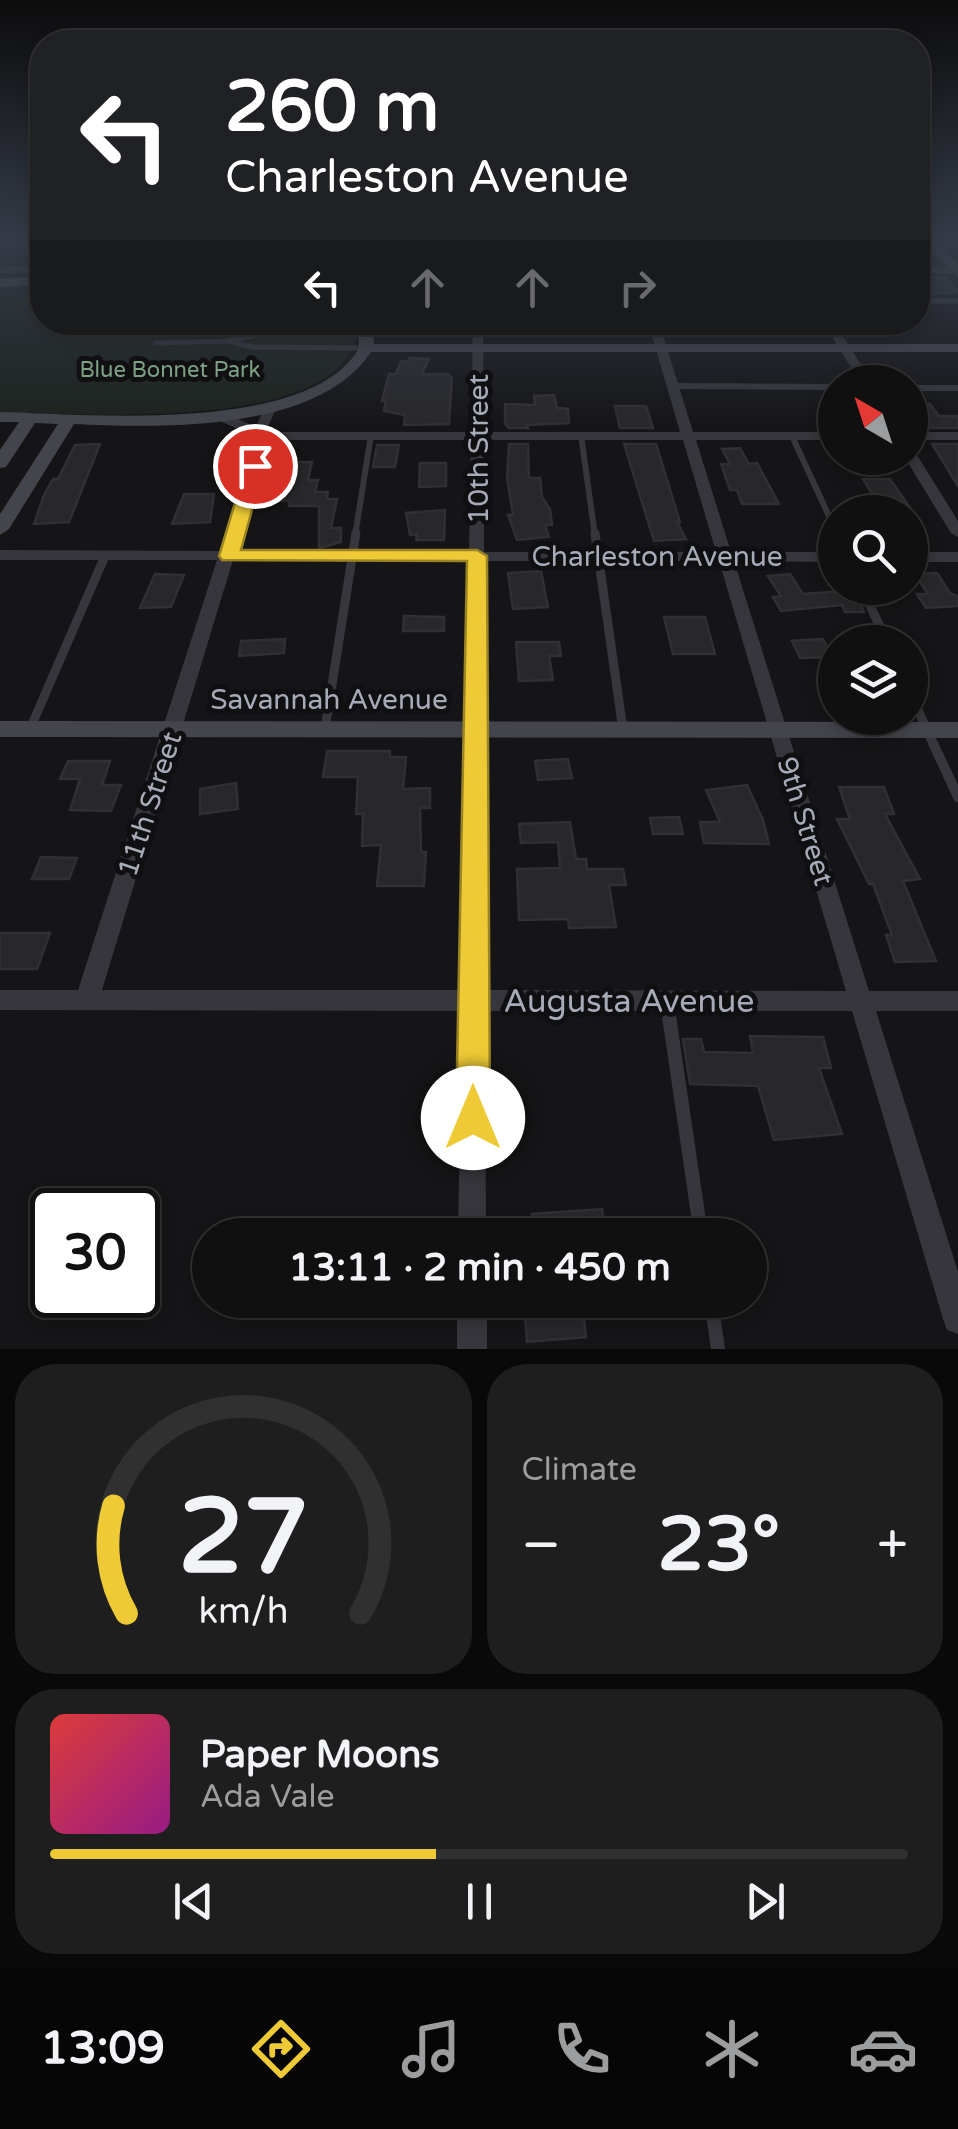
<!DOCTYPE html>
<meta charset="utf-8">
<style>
:root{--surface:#101011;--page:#1e1e1f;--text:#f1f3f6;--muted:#9c9d9f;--line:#303031;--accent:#eecb36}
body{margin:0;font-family:"Varela Round",sans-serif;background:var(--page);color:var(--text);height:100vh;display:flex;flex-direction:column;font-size:38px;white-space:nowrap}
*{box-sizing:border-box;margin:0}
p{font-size:32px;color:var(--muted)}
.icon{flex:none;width:55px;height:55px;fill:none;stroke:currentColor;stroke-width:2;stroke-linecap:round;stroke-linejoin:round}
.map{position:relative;height:1349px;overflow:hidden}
.side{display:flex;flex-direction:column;gap:15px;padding:15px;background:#090909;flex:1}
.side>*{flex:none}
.banner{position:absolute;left:30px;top:30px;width:900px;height:305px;border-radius:40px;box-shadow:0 5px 15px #0003,0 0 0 2px var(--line);background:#202124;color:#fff;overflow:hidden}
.needle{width:65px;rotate:321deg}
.fabs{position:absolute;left:818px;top:365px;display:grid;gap:20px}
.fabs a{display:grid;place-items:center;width:110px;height:110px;border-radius:50%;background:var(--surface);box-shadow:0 5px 15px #0003,0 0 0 2px var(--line);font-size:50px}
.speed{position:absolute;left:30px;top:1188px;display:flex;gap:20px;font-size:50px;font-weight:700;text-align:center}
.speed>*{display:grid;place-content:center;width:130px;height:130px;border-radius:50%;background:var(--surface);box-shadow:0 5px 15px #0003,0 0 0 2px var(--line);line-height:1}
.speed .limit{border:5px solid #111;border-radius:15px;background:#fff;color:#111}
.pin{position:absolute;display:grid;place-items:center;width:85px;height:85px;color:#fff;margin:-42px;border:5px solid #fff;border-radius:50%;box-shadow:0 2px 10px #0007}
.me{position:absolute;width:110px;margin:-55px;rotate:0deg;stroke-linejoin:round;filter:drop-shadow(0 0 8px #0008)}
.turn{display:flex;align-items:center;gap:35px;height:210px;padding:0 30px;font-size:45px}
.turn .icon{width:130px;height:130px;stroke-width:2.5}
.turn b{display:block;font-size:70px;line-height:85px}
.lanes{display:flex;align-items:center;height:95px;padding:0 30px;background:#0003;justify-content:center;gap:50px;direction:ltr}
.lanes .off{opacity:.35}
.big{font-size:75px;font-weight:700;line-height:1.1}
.side .widget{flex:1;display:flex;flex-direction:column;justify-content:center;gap:15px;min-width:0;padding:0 35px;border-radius:40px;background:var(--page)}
.side .dial{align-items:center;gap:0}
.dial svg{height:260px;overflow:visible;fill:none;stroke:var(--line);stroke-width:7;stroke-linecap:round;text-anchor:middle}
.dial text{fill:var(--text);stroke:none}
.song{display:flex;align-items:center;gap:30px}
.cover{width:120px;height:120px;border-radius:15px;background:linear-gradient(135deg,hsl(0 70% 55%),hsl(310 70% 35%))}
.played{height:10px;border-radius:5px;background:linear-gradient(90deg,var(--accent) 45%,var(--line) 45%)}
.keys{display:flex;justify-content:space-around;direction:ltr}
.heat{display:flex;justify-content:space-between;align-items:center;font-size:55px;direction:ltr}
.side .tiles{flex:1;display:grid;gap:15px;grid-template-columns:1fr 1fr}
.widget:last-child{grid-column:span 2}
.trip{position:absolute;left:192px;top:1218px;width:575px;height:100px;border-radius:50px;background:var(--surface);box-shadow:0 5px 15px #0003,0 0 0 2px var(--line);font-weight:700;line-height:100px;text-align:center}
.dock{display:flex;height:160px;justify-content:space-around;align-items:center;background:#060607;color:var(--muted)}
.dock .icon{width:70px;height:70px}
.dock .active{color:var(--accent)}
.dock b{font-size:45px;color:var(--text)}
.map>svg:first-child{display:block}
.green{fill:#1b221d}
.building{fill:#28282b;stroke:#302f33;stroke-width:2.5}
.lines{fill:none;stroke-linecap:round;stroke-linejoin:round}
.lane-far4{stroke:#36363c;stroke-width:5}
.lane-far3{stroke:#36363c;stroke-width:6}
.lane-far2{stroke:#36363c;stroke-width:9}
.lane-far1{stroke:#36363c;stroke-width:10}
.lane{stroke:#36363c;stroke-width:14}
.street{fill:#36363c;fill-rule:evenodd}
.secondary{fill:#44454c;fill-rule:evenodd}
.route{fill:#eecb36;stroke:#9b8423;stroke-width:2.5}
.labels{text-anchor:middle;stroke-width:10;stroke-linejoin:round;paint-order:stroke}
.far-park-label{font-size:22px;fill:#7ea186;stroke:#101012}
.street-label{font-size:28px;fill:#a7aab7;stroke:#101012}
.near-street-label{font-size:32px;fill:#a7aab7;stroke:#101012}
</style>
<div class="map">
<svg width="958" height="1349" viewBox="0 0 958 1349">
<rect width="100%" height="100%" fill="#151517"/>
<!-- green -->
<path class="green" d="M42 284V322H354C359 335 355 347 347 358 293 430 83 413 0 413V286Z"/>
<!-- building -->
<g class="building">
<path d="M918 277H945L958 292 918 295Z"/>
<path d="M410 358 429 359 422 374H448L452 378 449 424 404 425 405 415 384 411 386 401H382L389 374H396L401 361 408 362Z"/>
<path d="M554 395 557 408 568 409 569 423 527 425 528 428H509L505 424V404L535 405 534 396Z"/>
<path d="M910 404H930L939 416H958V428H922L910 411Z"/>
<path d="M615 406H646L653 428H620Z"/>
<path d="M100 444 69 522 34 524 44 495 53 479H58L75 445Z"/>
<path d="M509 444H528L529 478H540L542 497 550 509 552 525H545L549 537 517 540 508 515H513L507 478Z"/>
<path d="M624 444H656L680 522H677L686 539 654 541Z"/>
<path d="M932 444H958V486L934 447Z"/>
<path d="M377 445H399L395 467H373Z"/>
<path d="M740 448 749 464 757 463 779 504H742L737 490H730L721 464H730L722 449Z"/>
<path d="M287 462H312L308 480H318L315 492H328L327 499H337L331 528H341V542L319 548V506H289L290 501H279Z"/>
<path d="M420 463H446V486L419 487Z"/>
<path d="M863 479H890L913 512H883Z"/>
<path d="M184 494H214L210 522 172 524Z"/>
<path d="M445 510 444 540H416L417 534 410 535 406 513Z"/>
<path d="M541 571 548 607 513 609 508 573Z"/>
<path d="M937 573 950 593 958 597V606L926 608 917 594H928L915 574Z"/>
<path d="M155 574 184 575 171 607 140 608Z"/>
<path d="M790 574 803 594 843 591 846 598H858L864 612H845L842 605 781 611 773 597 781 596 768 576Z"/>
<path d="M404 616 444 617V631H403Z"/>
<path d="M664 617H705L715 654H673Z"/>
<path d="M285 639 284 653 239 656 241 641Z"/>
<path d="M823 639 832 657 800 658 792 641Z"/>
<path d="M516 642H559L561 656H549L553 680 519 681Z"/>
<path d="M327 751H390V757H406L403 789 430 788V808H420L421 852H426L424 886H377L381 845 362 846 363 814H356L358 777H323Z"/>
<path d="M568 759 572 778 538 780 535 761Z"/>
<path d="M68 761H110L102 785H121L111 811 70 810 80 779H60Z"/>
<path d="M236 783 238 809 200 814V789Z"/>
<path d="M747 785 763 820 769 844 704 843 700 822H720L706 790Z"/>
<path d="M839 787H884L894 814H885L920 879 903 881 936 961 895 962 886 935H892L873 884H869L837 819H850Z"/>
<path d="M679 817 683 834H653L650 818Z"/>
<path d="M570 822 576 859H586L587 869H623L626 885H609L616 927 569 928 568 919 519 920 517 869 560 868 558 842 521 843 519 824Z"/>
<path d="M41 857 77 858 69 879H32Z"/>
<path d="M0 933H50L37 969H0Z"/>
<path d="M750 1036 823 1037 831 1068H819L842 1134 774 1140 758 1086 690 1084 683 1039H701L704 1052 753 1053Z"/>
<path d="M602 1209 606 1235H535L532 1214Z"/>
<path d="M582 1300 586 1337 527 1342 524 1302Z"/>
</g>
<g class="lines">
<!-- lane-far4 -->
<g class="lane-far4">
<path d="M918 301H958"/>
<path d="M232 342 253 347 368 348"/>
<path d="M155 343 229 341 255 335H367"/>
</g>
<!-- lane-far3 -->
<g class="lane-far3">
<path d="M671 386 835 387"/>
<path d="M910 388H958"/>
<path d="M581 435 595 536"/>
<path d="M792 436 835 529"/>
<path d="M355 536 371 435"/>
</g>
<!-- lane-far2 -->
<g class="lane-far2">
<path d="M595 533 623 730"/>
<path d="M862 588 887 642"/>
<path d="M910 692 934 746"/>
<path d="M30 729 105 556"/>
<path d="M325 729 356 533"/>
</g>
<!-- lane-far1 -->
<g class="lane-far1">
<path d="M933 743 958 797"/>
<path d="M667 1001 669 1012"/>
</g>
<!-- lane -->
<g class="lane">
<path d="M668 1009 701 1235"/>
<path d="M711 1300 718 1349"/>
</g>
<!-- street -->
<g class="street">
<path d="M0 240H10L0 249Z"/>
<path d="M42 266V272L0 273V267Z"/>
<path d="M918 267 958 268V274L918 273Z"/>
<path d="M473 322H483L484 432H680L648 322H659L693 432H835V440H696L731 552H835V562L734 561 869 991H958V1011H876L958 1272V1334L947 1330 943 1319 852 1011H485L486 1235H458L462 1011 0 1010V990H78L217 560H0V550L220 551 257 438 218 420V414H226L256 427 265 406 271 402 277 406 268 427 270 432H471ZM269 440H471L469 552 235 551ZM484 440H683L716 552H484ZM233 560 469 561 462 990H102ZM484 561H719L846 991 485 990Z"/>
<path d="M823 322H834L872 382H860Z"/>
<rect x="910" y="432" width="48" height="8"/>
<path d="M910 451 917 455 958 521V537L951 533 905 458H910Z"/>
<rect x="910" y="552" width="48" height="10"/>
<rect x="457" y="1300" width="30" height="49"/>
</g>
<!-- secondary -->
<g class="secondary">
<path d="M20 240H32L42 255V267L38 266Z"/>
<path d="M922 240H935L958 265V277Z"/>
<path d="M42 276V284L0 287V279Z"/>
<path d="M358 322H372L374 344H958V352H371C317 433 160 428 74 424L9 529 0 535V514L58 424 35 423 6 467 0 468V450L19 422H0V412C85 414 310 435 359 348Z"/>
<path d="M0 721 958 722V738L0 737Z"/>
</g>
</g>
<!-- sky -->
<linearGradient id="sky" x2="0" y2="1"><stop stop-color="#0c0c0d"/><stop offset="0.56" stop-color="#353b47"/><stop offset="1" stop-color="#353b47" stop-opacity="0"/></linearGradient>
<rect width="958" height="429" fill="url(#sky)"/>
<!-- route -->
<path class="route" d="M255 460 264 466 241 550H477L487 556 490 1118 485 1129 473 1134 461 1129 456 1118 467 561 222 560 219 556 246 466Z"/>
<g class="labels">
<!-- far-park labels -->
<g class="far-park-label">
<text x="170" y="377">Blue Bonnet Park</text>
</g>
<!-- street labels -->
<g class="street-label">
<text transform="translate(478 449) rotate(-90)" y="10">10th Street</text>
<text x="657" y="566">Charleston Avenue</text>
<text x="329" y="709">Savannah Avenue</text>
<text transform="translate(149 804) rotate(-72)" y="10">11th Street</text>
<text transform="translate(806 821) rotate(73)" y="10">9th Street</text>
</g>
<!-- near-street labels -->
<g class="near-street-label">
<text x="629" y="1012">Augusta Avenue</text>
</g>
</g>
</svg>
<div class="fabs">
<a><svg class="needle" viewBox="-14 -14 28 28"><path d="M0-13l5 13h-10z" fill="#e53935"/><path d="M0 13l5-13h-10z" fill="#9c9d9f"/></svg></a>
<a><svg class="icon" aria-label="search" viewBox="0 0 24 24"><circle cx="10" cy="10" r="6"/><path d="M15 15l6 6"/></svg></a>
<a><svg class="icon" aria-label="layers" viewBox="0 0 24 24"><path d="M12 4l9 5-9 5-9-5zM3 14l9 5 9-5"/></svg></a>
</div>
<div class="speed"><div class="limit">30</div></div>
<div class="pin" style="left:255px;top:466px;background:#d93025"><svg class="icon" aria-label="arrive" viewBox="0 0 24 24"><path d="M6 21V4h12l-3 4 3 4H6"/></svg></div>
<svg class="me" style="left:473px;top:1118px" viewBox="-20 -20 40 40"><circle r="19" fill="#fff"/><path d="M0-13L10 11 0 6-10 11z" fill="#eecb36"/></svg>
<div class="trip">13:11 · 2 min · 450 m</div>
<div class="banner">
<div class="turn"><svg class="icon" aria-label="left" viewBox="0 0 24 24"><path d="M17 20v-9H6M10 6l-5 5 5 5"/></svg><div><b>260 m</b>Charleston Avenue</div></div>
<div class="lanes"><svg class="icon" aria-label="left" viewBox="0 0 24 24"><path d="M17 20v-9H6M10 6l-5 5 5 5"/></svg><svg class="icon off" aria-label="ahead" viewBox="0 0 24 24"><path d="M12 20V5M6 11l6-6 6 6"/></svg><svg class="icon off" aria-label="ahead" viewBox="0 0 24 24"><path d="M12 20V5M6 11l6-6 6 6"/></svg><svg class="icon off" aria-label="right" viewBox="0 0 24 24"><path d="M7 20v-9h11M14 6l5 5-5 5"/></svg></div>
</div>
</div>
<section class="side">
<div class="tiles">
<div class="widget dial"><svg viewBox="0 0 100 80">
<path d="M14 69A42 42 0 1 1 86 69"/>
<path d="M14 69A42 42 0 0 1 10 36" stroke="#eecb36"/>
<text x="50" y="56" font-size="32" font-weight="700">27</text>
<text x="50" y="72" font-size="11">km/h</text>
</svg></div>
<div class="widget"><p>Climate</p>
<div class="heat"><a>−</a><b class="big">23°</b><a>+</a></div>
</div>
<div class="widget">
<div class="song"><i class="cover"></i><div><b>Paper Moons</b><p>Ada Vale</p></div></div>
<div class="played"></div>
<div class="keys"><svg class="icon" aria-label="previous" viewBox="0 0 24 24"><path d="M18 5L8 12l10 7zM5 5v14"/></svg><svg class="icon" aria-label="pause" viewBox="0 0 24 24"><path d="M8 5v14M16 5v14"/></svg><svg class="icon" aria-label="next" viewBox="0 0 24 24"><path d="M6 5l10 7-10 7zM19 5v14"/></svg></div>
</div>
</div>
</section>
<nav class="dock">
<b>13:09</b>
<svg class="icon active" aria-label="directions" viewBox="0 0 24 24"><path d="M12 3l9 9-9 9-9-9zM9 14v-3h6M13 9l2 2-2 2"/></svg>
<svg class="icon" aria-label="music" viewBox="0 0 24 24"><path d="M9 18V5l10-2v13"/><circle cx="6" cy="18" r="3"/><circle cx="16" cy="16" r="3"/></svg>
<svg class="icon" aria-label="phone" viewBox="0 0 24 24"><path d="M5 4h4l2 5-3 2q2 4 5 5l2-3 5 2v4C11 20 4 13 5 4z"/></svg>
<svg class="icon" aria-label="climate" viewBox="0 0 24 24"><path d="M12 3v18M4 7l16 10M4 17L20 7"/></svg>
<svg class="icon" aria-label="car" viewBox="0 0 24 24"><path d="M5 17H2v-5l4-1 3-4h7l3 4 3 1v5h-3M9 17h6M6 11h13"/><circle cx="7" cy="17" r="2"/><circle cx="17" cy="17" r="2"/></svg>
</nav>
